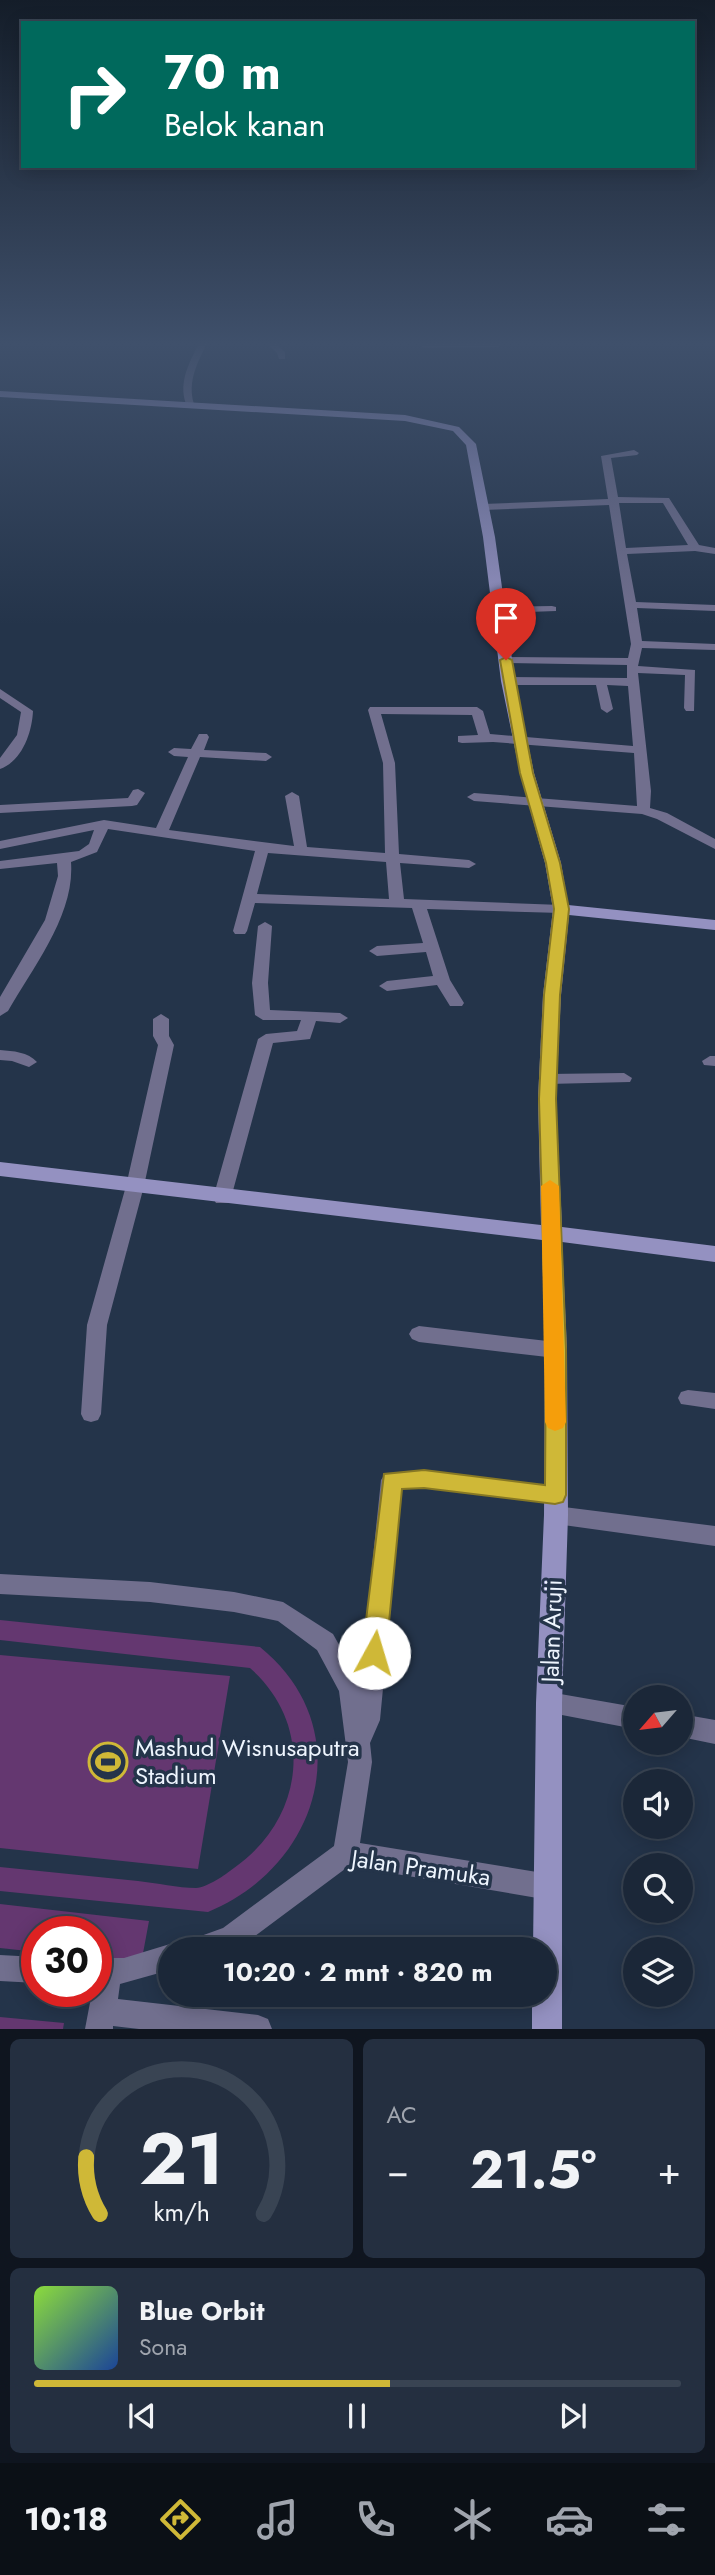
<!DOCTYPE html>
<html lang="id">
<meta charset="utf-8">
<style>
:root{--surface:#1b2738;--page:#242f40;--text:#f1f3f6;--muted:#a0a5ae;--line:#394453;--accent:#cfb837}
body{margin:0;font-family:Jost,sans-serif;background:var(--page);color:var(--text);height:100vh;display:flex;flex-direction:column;font-size:26px;white-space:nowrap}
*{box-sizing:border-box;margin:0}
p{font-size:23px;color:var(--muted)}
.icon{flex:none;width:38px;height:38px;fill:none;stroke:currentColor;stroke-width:2;stroke-linecap:round;stroke-linejoin:round}
.map{position:relative;height:2029px;overflow:hidden}
.details{display:flex;flex-direction:column;gap:10px;padding:10px;background:#0f151f;flex:1}
.details>*{flex:none}
.hud{position:absolute;left:21px;top:21px;width:674px;height:147px;border-radius:0px;box-shadow:0 4px 18px #0003,0 0 0 2px var(--line);background:#00695c;color:#fff;overflow:hidden}
.needle{width:46px;rotate:242deg}
.buttons{position:absolute;left:623px;top:1685px;display:grid;gap:14px}
.buttons a{display:grid;place-items:center;width:70px;height:70px;border-radius:50%;background:var(--surface);box-shadow:0 4px 18px #0003,0 0 0 2px var(--line);font-size:35px}
.speed{position:absolute;left:21px;top:1916px;display:flex;gap:14px;font-size:35px;font-weight:700;text-align:center}
.speed>*{display:grid;place-content:center;width:91px;height:91px;border-radius:50%;background:var(--surface);box-shadow:0 4px 18px #0003,0 0 0 2px var(--line);line-height:1}
.speed .limit{border:10px solid #d22;background:#fff;color:#111}
.pin{position:absolute;display:grid;place-items:center;width:60px;height:60px;color:#fff;margin:-72px -30px;border-radius:50% 50% 50% 0;rotate:-45deg;box-shadow:0 0 7px #0007}
.pin .icon{rotate:45deg}
.me{position:absolute;width:77px;margin:-38px;rotate:6deg;stroke-linejoin:round;filter:drop-shadow(0 0 5px #0008)}
.turn{display:flex;align-items:center;gap:24px;height:147px;padding:0 28px;font-size:32px}
.turn .icon{width:91px;height:91px;stroke-width:2.5}
.turn b{display:block;font-size:49px;line-height:60px}
.big{font-size:52px;font-weight:700;line-height:1.1}
.details .widget{flex:1;display:flex;flex-direction:column;justify-content:center;gap:10px;min-width:0;padding:0 24px;border-radius:10px;background:var(--page)}
.details .dial{align-items:center;gap:0}
.dial svg{height:182px;overflow:visible;fill:none;stroke:var(--line);stroke-width:7;stroke-linecap:round;text-anchor:middle}
.dial text{fill:var(--text);stroke:none}
.song{display:flex;align-items:center;gap:21px}
.cover{width:84px;height:84px;border-radius:10px;background:linear-gradient(135deg,hsl(90 70% 55%),hsl(220 70% 35%))}
.played{height:7px;border-radius:4px;background:linear-gradient(90deg,var(--accent) 55%,var(--line) 55%)}
.keys{display:flex;justify-content:space-around;direction:ltr}
.heat{display:flex;justify-content:space-between;align-items:center;font-size:38px;direction:ltr}
.details .tiles{flex:1;display:grid;gap:10px;grid-template-columns:1fr 1fr}
.widget:last-child{grid-column:span 2}
.trip{position:absolute;left:158px;top:1937px;width:399px;height:70px;border-radius:35px;background:var(--surface);box-shadow:0 4px 18px #0003,0 0 0 2px var(--line);font-weight:700;line-height:70px;text-align:center}
.tab-bar{display:flex;height:112px;justify-content:space-around;align-items:center;background:#0b1016;color:var(--muted)}
.tab-bar .icon{width:49px;height:49px}
.tab-bar .active{color:var(--accent)}
.tab-bar b{font-size:32px;color:var(--text)}
.map>svg:first-child{display:block}
.green{fill:#643770}
.lines{fill:none;stroke-linecap:round;stroke-linejoin:round}
.street{fill:#716f8e;fill-rule:evenodd}
.secondary{fill:#9491c1;fill-rule:evenodd}
.route{fill:#cfb837;stroke:#877824;stroke-width:2}
.slow{fill:#f59e0b}
.labels{text-anchor:middle;stroke-width:7;stroke-linejoin:round;paint-order:stroke}
.near-street-label{font-size:24px;fill:#eef5fe;stroke:#24344a}
.near-poi-label{font-size:24px;fill:#eef5fe;stroke:#24344a;text-anchor:start}
</style>
<div class="map">
<svg width="715" height="2029" viewBox="0 0 715 2029">
<rect width="100%" height="100%" fill="#24344a"/>
<!-- green -->
<g class="green">
<path d="M0 1620 260 1647C361 1729 320 1866 208 1912L0 1891V1867C46 1872 92 1876 138 1881 157 1883 178 1888 196 1888 208 1887 225 1875 234 1868 304 1819 316 1726 250 1668L0 1640Z"/>
<path d="M0 1655 230 1676 198 1869 0 1848Z"/>
<path d="M0 1904 149 1921 141 1964 96 1959V1932H37V1952L0 1948Z"/>
<path d="M0 2017 64 2023 63 2029H0Z"/>
</g>
<g class="lines">
<!-- street -->
<g class="street">
<path d="M200 341H208C198 362 187 381 194 404L190 407 186 404C178 381 190 362 200 341Z"/>
<path d="M265 341H273L285 352V359H279L277 353Z"/>
<path d="M497 341H505L499 347 425 348 421 346 425 344Z"/>
<path d="M658 341H689C682 345 665 345 658 341Z"/>
<path d="M634 450 639 453 637 455 611 458 618 497 669 498 699 545 715 548V554L695 551 627 554 636 602 715 605V611L637 608 642 641 715 644V650L642 648 638 666 695 670 694 711H686L684 708 685 675 638 673 651 791 650 808 667 813 715 839V849L657 819 642 814 474 801 467 797 474 793 637 806 634 753 493 742 462 743 458 742V736L478 735 472 715 381 714 395 763 399 854 469 860 476 864 469 868 400 863 404 899 561 905 568 909 561 913 427 909 450 980 464 1003 462 1006H450L437 985 387 991 379 986 387 981 433 976 426 952 377 956 369 951 377 946 423 943 412 908 255 903 247 931 245 934H235L233 931 255 851 108 829 97 852 71 862C75 915 33 967 8 1011L0 1016V997L45 920 58 876 57 863 0 869V861L79 851 89 844 94 830 0 849V841L104 820 156 828 188 757 174 756 168 752 174 748 191 749 199 734H207L209 737 204 750 266 753 272 757 266 761 200 757 169 830 294 846 285 796 292 792 299 796 307 847 385 853 383 763 368 710 370 707H477L483 711 490 734 633 746 628 686 607 685 613 709 607 713 601 709 596 685H508L502 681 508 677 627 678V665L506 663 500 660 506 657 628 658 631 644 609 505 483 510 478 507 483 504 608 499 601 456ZM619 503H663L688 545 626 548ZM268 853 386 862 389 899 257 894Z"/>
<path d="M552 606 556 607V611L498 613 492 610 498 607Z"/>
<path d="M0 689 33 711C32 733 22 761 0 769V758L17 735 21 712 0 698Z"/>
<path d="M138 789 145 793 137 805 132 806 0 813V805L128 798 133 790Z"/>
<path d="M265 922 272 926 268 983 270 1010 340 1013 348 1018 340 1023 316 1021 310 1039 273 1043 231 1198 228 1203H216L213 1198 258 1039 266 1034 297 1031 301 1020H263L255 1015 252 983 258 926Z"/>
<path d="M161 1014 169 1019V1036L174 1045 144 1186 107 1325 101 1414 98 1420 91 1422 84 1420 81 1414 87 1325 126 1186 158 1045 153 1036V1019Z"/>
<path d="M0 1050C13 1051 28 1052 37 1062L29 1067 12 1061 0 1060Z"/>
<path d="M710 1056H715V1066L704 1065 702 1061Z"/>
<path d="M624 1073 632 1078 630 1082 548 1084 540 1079 548 1074Z"/>
<path d="M419 1326 556 1342 563 1345 566 1350 563 1355 556 1358 419 1342 412 1339 409 1334 412 1329Z"/>
<path d="M688 1390 715 1393V1409L681 1404 678 1398 681 1392Z"/>
<path d="M424 1470 555 1486 563 1489 566 1495 563 1501 555 1504 424 1488 402 1489 380 1720 370 1743 372 1762 360 1843 549 1874 558 1878 562 1887 558 1896 549 1900 349 1866 239 1948 183 1950 187 1941 223 1928 334 1846 348 1762 339 1691 317 1650 278 1621 234 1612 150 1602 0 1594V1574L150 1582 234 1592 283 1602 333 1634 360 1682 381 1480 385 1474Z"/>
<path d="M556 1506 715 1526V1546L556 1524 548 1522 545 1515 548 1508Z"/>
<path d="M549 1692 635 1707V1729L541 1711 537 1703 541 1695Z"/>
<path d="M681 1714 715 1720V1744L681 1737Z"/>
<path d="M170 1944 180 1950H170V1970L120 1984 118 1999 258 2015 268 2019 272 2029H139L113 2026V2029H85L92 1992H96V1958H124Z"/>
<path d="M0 1955 37 1957V1983L0 1981Z"/>
</g>
<!-- secondary -->
<path class="secondary" d="M0 391 405 415 459 427 476 444 495 537 515 681 534 773 561 863 568 905 715 920V930L569 915 561 995 556 1099 562 1227 715 1246V1262L562 1242 567 1350 568 1515 562 1703V2029H532V1995H544V1950H533L536 1703 544 1515 545 1350 542 1240 0 1176V1162L541 1225 538 1099 543 995 553 909 545 863 520 773 501 681 483 537 466 445 453 431 405 421 0 397Z"/>
</g>
<!-- sky -->
<linearGradient id="sky" x2="0" y2="1"><stop stop-color="#141d29"/><stop offset="0.55" stop-color="#3f506b"/><stop offset="1" stop-color="#3f506b" stop-opacity="0"/></linearGradient>
<rect width="715" height="625" fill="url(#sky)"/>
<!-- route -->
<path class="route" d="M506 657 512 660 533 773 560 863 569 909 560 995 556 1099 566 1350V1495L563 1502 555 1504 424 1488 402 1489 386 1653 382 1661 374 1664 365 1661 362 1653 384 1474 424 1470 545 1485 546 1350 539 1099 544 995 554 909 546 863 520 773 500 660Z"/>
<!-- slow -->
<path class="slow" d="M550 1180 559 1186 566 1422 563 1428 555 1431 548 1428 545 1422 541 1186Z"/>
<!-- icons -->
<defs>
<symbol id="stadium-ring" viewBox="-11 -11 22 22"><circle r="9.5" fill="#24344a" stroke="#cfb837" stroke-width="1.5"/><path d="M0-5a6.5 5 0 1 0 0 10a6.5 5 0 1 0 0-10ZM-3.5-1.8h7v3.6h-7Z" fill="#cfb837"/></symbol>
</defs>
<g fill-rule="evenodd">
<use href="#stadium-ring" x="86" y="1740" width="44" height="44"/>
</g>
<g class="labels">
<!-- near-street labels -->
<g class="near-street-label">
<text transform="translate(552 1631) rotate(-88)" y="8">Jalan Aruji</text>
<text transform="translate(421 1868) rotate(8)" y="8">Jalan Pramuka</text>
</g>
<!-- near-poi labels -->
<g class="near-poi-label">
<text x="135" y="1756">Mashud Wisnusaputra<tspan x="135" dy="28">Stadium</tspan></text>
</g>
</g>
</svg>
<div class="buttons">
<a><svg class="needle" viewBox="-14 -14 28 28"><path d="M0-13l5 13h-10z" fill="#e53935"/><path d="M0 13l5-13h-10z" fill="#a0a5ae"/></svg></a>
<a><svg class="icon" aria-label="sound" viewBox="0 0 24 24"><path d="M4 9h4l5-4v14l-5-4H4zM17 9q2 3 0 6"/></svg></a>
<a><svg class="icon" aria-label="search" viewBox="0 0 24 24"><circle cx="10" cy="10" r="6"/><path d="M15 15l6 6"/></svg></a>
<a><svg class="icon" aria-label="layers" viewBox="0 0 24 24"><path d="M12 4l9 5-9 5-9-5zM3 14l9 5 9-5"/></svg></a>
</div>
<div class="speed"><div class="limit">30</div></div>
<div class="pin" style="left:506px;top:660px;background:#d93025"><svg class="icon" aria-label="arrive" viewBox="0 0 24 24"><path d="M6 21V4h12l-3 4 3 4H6"/></svg></div>
<svg class="me" style="left:374px;top:1653px" viewBox="-20 -20 40 40"><circle r="19" fill="#fff"/><path d="M0-13L10 11 0 6-10 11z" fill="#cfb837"/></svg>
<div class="trip">10:20 · 2 mnt · 820 m</div>
<div class="hud">
<div class="turn"><svg class="icon" aria-label="right" viewBox="0 0 24 24"><path d="M7 20v-9h11M14 6l5 5-5 5"/></svg><div><b>70 m</b>Belok kanan</div></div>
</div>
</div>
<section class="details">
<div class="tiles">
<div class="widget dial"><svg viewBox="0 0 100 80">
<path d="M14 69A42 42 0 1 1 86 69"/>
<path d="M14 69A42 42 0 0 1 8 44" stroke="#cfb837"/>
<text x="50" y="56" font-size="32" font-weight="700">21</text>
<text x="50" y="72" font-size="11">km/h</text>
</svg></div>
<div class="widget"><p>AC</p>
<div class="heat"><a>−</a><b class="big">21.5°</b><a>+</a></div>
</div>
<div class="widget">
<div class="song"><i class="cover"></i><div><b>Blue Orbit</b><p>Sona</p></div></div>
<div class="played"></div>
<div class="keys"><svg class="icon" aria-label="previous" viewBox="0 0 24 24"><path d="M18 5L8 12l10 7zM5 5v14"/></svg><svg class="icon" aria-label="pause" viewBox="0 0 24 24"><path d="M8 5v14M16 5v14"/></svg><svg class="icon" aria-label="next" viewBox="0 0 24 24"><path d="M6 5l10 7-10 7zM19 5v14"/></svg></div>
</div>
</div>
</section>
<nav class="tab-bar">
<b>10:18</b>
<svg class="icon active" aria-label="directions" viewBox="0 0 24 24"><path d="M12 3l9 9-9 9-9-9zM9 14v-3h6M13 9l2 2-2 2"/></svg>
<svg class="icon" aria-label="music" viewBox="0 0 24 24"><path d="M9 18V5l10-2v13"/><circle cx="6" cy="18" r="3"/><circle cx="16" cy="16" r="3"/></svg>
<svg class="icon" aria-label="phone" viewBox="0 0 24 24"><path d="M5 4h4l2 5-3 2q2 4 5 5l2-3 5 2v4C11 20 4 13 5 4z"/></svg>
<svg class="icon" aria-label="climate" viewBox="0 0 24 24"><path d="M12 3v18M4 7l16 10M4 17L20 7"/></svg>
<svg class="icon" aria-label="car" viewBox="0 0 24 24"><path d="M5 17H2v-5l4-1 3-4h7l3 4 3 1v5h-3M9 17h6M6 11h13"/><circle cx="7" cy="17" r="2"/><circle cx="17" cy="17" r="2"/></svg>
<svg class="icon" aria-label="filters" viewBox="0 0 24 24"><path d="M4 7h16M4 17h16"/><circle cx="9" cy="7" r="2"/><circle cx="15" cy="17" r="2"/></svg>
</nav>
